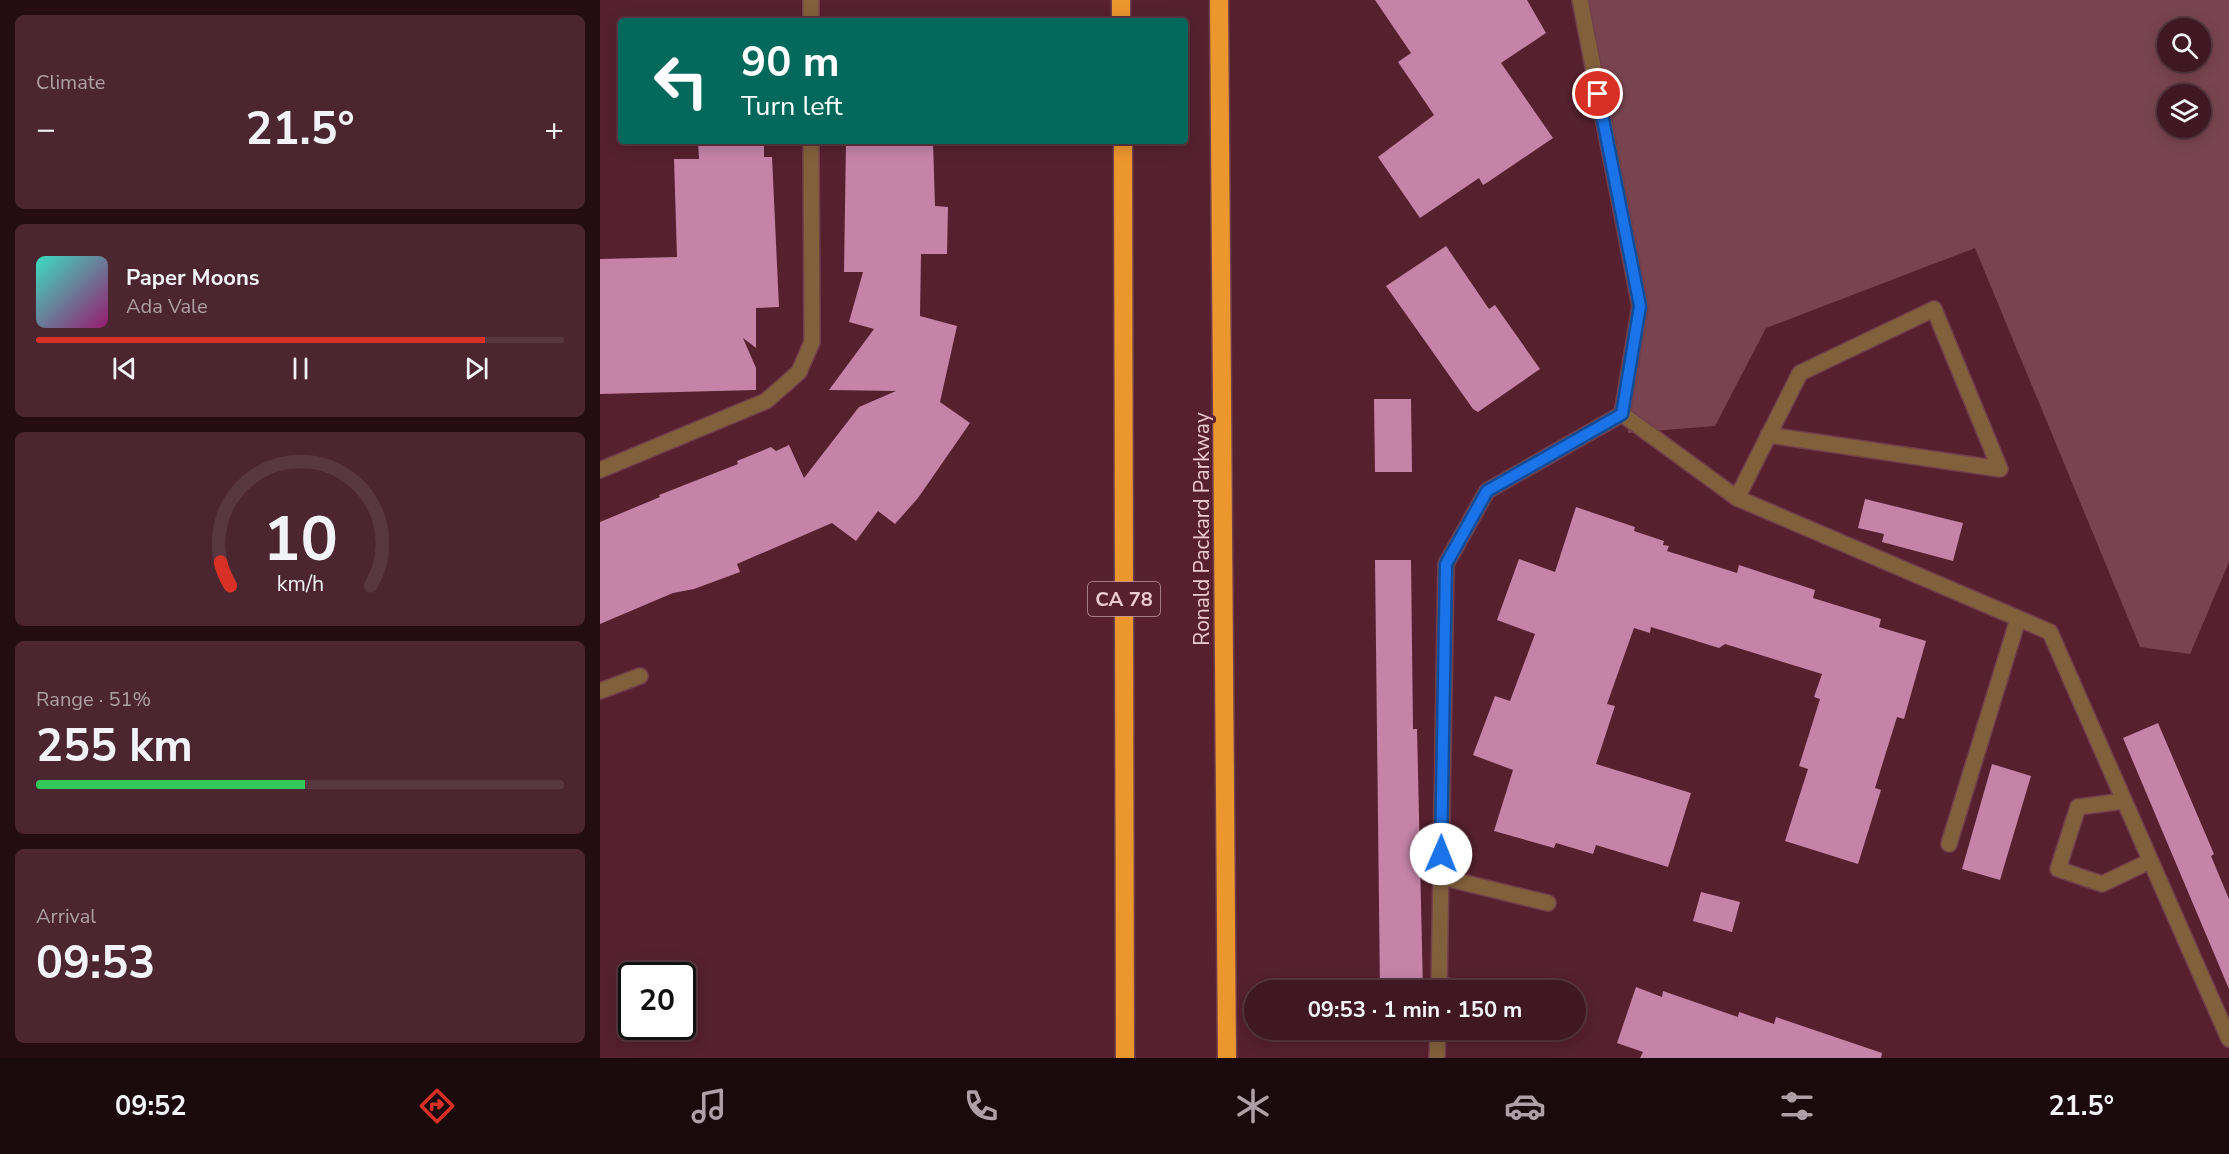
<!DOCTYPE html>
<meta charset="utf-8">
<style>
:root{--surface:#401823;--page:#4b2530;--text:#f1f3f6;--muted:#aea0a6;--line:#593741;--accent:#d93025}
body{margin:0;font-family:"Nunito Sans",sans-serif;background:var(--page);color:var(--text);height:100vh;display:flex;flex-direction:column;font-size:22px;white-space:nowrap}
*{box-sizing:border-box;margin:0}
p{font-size:20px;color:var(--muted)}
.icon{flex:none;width:33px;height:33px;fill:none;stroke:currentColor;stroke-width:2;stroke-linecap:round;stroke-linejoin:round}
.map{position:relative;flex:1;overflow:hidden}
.panel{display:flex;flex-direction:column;gap:15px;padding:15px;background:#230d13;width:600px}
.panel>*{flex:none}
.hud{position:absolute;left:18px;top:18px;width:570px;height:126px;border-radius:6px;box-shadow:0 3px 15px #0003,0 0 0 2px var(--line);background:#00695c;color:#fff;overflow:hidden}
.buttons{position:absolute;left:1557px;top:18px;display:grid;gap:12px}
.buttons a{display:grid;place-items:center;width:54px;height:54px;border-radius:50%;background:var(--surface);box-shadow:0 3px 15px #0003,0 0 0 2px var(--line);font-size:30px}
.speed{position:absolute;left:18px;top:962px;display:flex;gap:12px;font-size:30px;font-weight:700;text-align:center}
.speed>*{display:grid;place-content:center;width:78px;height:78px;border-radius:50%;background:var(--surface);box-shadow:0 3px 15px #0003,0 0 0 2px var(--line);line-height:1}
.speed .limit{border:3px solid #111;border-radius:9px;background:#fff;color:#111}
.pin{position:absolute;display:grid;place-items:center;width:51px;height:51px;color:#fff;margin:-26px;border:3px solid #fff;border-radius:50%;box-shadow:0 2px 6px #0007}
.me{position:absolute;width:66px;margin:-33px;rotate:1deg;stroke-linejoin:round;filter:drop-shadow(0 0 4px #0008)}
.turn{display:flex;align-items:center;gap:21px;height:126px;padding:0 24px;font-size:27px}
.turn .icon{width:78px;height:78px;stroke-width:2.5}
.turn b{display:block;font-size:42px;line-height:51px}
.big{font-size:45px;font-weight:700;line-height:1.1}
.panel .widget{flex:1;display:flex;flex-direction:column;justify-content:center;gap:9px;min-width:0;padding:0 21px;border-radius:9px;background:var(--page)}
.panel .dial{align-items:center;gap:0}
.dial svg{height:156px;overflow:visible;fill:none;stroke:var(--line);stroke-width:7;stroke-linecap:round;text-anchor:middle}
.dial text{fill:var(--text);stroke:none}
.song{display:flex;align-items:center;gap:18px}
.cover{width:72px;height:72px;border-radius:9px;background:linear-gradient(135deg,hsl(170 70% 55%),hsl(320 70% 35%))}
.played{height:6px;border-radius:3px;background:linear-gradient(90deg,var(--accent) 85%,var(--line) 85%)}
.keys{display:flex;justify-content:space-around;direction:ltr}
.heat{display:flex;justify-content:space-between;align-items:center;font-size:33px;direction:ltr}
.charge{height:9px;border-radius:4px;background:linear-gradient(90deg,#34c759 51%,var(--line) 0)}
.trip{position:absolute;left:644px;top:980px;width:342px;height:60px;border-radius:30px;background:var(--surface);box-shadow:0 3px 15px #0003,0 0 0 2px var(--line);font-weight:700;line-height:60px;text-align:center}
.tab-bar{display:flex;height:96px;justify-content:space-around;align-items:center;background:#1a0a0e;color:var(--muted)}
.tab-bar .icon{width:42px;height:42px}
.tab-bar .selected{color:var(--accent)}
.tab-bar b{font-size:27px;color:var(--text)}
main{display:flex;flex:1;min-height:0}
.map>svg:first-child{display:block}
.grass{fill:#794450;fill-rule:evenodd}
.building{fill:#c483a7}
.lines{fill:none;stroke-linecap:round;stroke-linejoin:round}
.minor-casing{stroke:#713f4c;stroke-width:18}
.highway-casing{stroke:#713f4c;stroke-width:21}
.minor{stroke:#83603c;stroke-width:15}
.highway{stroke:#ec962e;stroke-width:18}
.route-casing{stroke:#114b97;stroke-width:15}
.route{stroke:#1a73e8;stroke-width:10}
.labels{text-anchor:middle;stroke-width:6;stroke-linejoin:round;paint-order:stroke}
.shield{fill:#56202f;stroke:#c097a0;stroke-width:1.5}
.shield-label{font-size:20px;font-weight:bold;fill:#edcad0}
.street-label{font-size:21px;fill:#edcad0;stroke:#56202f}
</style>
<main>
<section class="panel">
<div class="widget"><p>Climate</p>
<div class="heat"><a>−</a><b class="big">21.5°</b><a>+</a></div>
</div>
<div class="widget">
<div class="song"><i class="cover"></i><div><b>Paper Moons</b><p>Ada Vale</p></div></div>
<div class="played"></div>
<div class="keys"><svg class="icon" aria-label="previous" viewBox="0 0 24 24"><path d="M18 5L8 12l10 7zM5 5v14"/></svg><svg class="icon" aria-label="pause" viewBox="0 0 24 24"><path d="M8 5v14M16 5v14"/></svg><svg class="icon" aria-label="next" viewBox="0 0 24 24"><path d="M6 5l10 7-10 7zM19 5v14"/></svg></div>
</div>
<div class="widget dial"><svg viewBox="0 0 100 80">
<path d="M14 69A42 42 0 1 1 86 69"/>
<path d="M14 69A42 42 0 0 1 9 57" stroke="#d93025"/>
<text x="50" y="56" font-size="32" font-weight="700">10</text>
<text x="50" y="72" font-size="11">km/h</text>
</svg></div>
<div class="widget"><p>Range · 51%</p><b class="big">255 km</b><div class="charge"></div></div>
<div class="widget"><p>Arrival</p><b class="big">09:53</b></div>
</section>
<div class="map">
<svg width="1629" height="1058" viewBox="0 0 1629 1058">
<rect width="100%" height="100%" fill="#56202f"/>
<!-- grass -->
<path class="grass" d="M975 0H1629V562L1590 654 1540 647 1375 248 1166 328 1115 426 1028 433 1040 306ZM1568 28H1600V62H1568ZM1568 94H1600V128H1568Z"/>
<!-- building -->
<g class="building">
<path d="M775 0H927L946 33 901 63 953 138 888 182 883 185 879 178 820 218 778 157 834 115 798 62 811 53Z"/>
<path d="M98 141H164V157H172L179 307 156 308V348L143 338 156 368V390L0 394V259L77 257 74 159H99Z"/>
<path d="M246 141H333L335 206 348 207 347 254H321L320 316 357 326 340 402 370 423 318 498 295 524 278 511 256 541 232 523 137 564 140 572 94 589 73 593 0 624V522L60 497 59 495 138 464 137 461 171 447 176 451 189 445 204 478 259 407 296 391 229 390 274 329 249 322 263 272H244Z"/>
<path d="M846 246 889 309 895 305 940 369 878 412 873 409 786 286Z"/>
<path d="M774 399H811L812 472H775Z"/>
<path d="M1265 499 1363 523 1353 561 1282 542 1284 534 1258 528Z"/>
<path d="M976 507 1029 525 1035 527 1034 531 1064 541 1063 545 1069 546 1067 551 1137 573 1139 565 1215 590 1213 598 1281 619 1279 627 1326 641 1304 719 1297 717 1275 788 1281 790 1258 864 1185 841 1208 769 1199 766 1220 699 1214 697 1222 674 1125 644 1119 648 1051 627 1050 633 1034 628 1007 704 1015 706 996 764 1091 793 1068 867 996 845 993 854 956 843 954 848 894 831 913 770 873 755 895 696 910 701 935 634 897 620 919 559 955 572Z"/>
<path d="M775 560H811L813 729H817L823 990H780Z"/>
<path d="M1558 723 1614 854 1611 856 1629 899V989L1523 738Z"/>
<path d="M1392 764 1431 776 1400 880 1362 869Z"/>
<path d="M1101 892 1140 902 1132 932 1093 921Z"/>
<path d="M1036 987 1062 997 1063 991 1138 1017 1139 1012 1174 1024 1176 1017 1282 1053 1281 1058H1040L1043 1052 1017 1043Z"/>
<rect x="780" y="1029" width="43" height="7"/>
</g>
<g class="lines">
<defs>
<g id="minor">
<path d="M211 0V21"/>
<path d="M1022 414 1137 498 1450 632 1629 1039"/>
<path d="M0 470 166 401 199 372 212 342 211 141"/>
<path d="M1137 498 1200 373 1334 309 1400 469 1168 435"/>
<path d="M0 691 40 676"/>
<path d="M1524 801 1478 807 1458 869 1502 884 1550 861"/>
<path d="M1349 844 1418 619"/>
<path d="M841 877 948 903"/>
<path d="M839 983 857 990"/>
<path d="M839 990 846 564 887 491 1022 414 1040 306 980 0"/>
<path d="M837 1058 838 1029"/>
</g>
<g id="highway">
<path d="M521 0V21"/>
<path d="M619 0 627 1058"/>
<path d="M523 141 525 1058"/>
</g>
</defs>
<!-- minor casing -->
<use href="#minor" class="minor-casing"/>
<!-- highway casing -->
<use href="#highway" class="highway-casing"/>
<!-- minor -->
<use href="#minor" class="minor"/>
<!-- highway -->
<use href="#highway" class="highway"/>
</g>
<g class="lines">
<defs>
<path id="route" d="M841 854 846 564 887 491 1022 414 1040 306 998 94"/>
</defs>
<!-- route casing -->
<use href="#route" class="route-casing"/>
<!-- route -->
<use href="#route" class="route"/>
</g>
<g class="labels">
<!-- shield labels -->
<rect class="shield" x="488" y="582" width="72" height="34" rx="4.5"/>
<g class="shield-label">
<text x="524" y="606">CA 78</text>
</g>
<!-- street labels -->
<g class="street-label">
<text transform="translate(602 529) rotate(-90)" y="7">Ronald Packard Parkway</text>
</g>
</g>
</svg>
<div class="buttons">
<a><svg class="icon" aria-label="search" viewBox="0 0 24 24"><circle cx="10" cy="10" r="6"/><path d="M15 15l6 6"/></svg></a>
<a><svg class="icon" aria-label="layers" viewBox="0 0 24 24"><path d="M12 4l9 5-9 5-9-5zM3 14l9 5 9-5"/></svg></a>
</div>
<div class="speed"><div class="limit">20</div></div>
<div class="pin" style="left:998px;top:94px;background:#d93025"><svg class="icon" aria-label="arrive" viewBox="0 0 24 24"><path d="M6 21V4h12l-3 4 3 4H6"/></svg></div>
<svg class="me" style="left:841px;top:854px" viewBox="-20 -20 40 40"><circle r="19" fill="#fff"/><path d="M0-13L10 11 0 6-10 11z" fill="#1a73e8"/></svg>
<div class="trip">09:53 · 1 min · 150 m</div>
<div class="hud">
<div class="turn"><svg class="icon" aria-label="left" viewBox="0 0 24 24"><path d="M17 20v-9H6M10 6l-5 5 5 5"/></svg><div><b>90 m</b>Turn left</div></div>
</div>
</div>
</main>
<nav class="tab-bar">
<b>09:52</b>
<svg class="icon selected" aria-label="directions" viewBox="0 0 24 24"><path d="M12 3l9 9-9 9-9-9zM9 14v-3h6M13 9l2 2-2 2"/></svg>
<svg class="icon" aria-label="music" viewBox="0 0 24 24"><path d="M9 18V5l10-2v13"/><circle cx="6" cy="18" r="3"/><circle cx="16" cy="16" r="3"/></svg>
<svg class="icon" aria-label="phone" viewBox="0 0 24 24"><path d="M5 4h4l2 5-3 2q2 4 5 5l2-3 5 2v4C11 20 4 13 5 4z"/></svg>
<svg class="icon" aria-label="climate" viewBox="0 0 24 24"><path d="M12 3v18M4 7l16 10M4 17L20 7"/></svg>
<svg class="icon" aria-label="car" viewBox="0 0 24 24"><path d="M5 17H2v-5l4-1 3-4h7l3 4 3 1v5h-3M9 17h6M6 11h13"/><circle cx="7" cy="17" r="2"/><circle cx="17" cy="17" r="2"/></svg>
<svg class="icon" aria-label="filters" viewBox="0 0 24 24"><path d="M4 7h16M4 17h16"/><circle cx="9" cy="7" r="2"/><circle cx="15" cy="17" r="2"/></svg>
<b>21.5°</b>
</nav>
